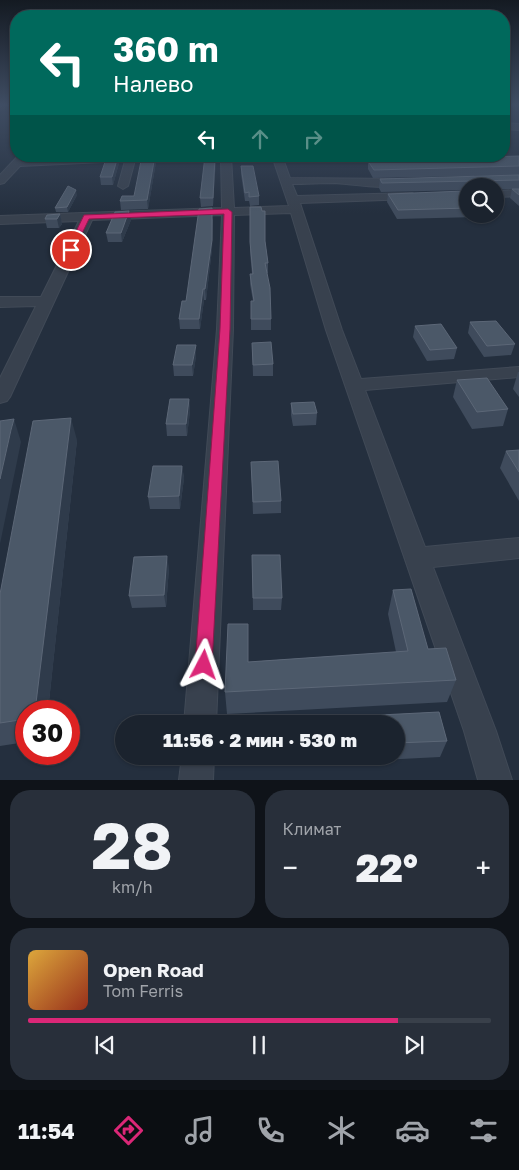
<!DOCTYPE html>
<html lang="ru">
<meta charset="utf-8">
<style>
:root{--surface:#1b232e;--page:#282f3a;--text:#f1f3f6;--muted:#a0a4aa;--line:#39404a;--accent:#db2777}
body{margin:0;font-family:"Golos Text",sans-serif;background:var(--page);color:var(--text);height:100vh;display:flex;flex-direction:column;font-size:19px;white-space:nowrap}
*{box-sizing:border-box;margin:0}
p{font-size:16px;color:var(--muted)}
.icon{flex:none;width:28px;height:28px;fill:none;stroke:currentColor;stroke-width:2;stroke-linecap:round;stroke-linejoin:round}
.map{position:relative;height:780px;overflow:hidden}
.side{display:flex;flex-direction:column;gap:10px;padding:10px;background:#0f1319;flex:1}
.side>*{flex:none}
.guide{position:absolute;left:10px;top:10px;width:500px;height:152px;border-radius:20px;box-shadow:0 1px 4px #0004,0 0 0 1px var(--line);background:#00695c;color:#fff;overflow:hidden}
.tools{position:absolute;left:459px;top:178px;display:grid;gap:10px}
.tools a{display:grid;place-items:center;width:45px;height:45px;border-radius:50%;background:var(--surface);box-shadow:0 1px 4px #0004,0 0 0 1px var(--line);font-size:25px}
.speed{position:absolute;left:15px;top:700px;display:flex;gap:10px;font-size:25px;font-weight:700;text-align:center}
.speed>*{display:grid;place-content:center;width:65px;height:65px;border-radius:50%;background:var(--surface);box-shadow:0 1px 4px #0004,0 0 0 1px var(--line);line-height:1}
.speed .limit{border:8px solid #d22;background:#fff;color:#111}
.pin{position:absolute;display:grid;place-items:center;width:42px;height:42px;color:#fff;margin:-21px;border:2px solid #fff;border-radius:50%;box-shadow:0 1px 5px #0007}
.me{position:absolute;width:55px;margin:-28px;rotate:4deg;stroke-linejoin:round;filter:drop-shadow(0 0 4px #0008)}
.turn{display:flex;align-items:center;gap:18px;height:105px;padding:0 20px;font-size:22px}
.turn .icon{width:65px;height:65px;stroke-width:2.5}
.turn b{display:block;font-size:35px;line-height:42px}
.lanes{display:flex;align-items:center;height:48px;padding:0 20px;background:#0003;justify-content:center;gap:25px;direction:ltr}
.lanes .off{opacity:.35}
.big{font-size:38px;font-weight:800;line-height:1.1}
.side .widget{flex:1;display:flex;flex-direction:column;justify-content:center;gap:8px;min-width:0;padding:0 18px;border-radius:20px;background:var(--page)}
.side .dial{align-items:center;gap:0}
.dial b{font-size:65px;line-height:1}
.song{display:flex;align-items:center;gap:15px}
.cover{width:60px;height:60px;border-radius:8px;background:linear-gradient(135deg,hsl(40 70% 55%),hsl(10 70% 35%))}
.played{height:5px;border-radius:2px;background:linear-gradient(90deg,var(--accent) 80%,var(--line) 80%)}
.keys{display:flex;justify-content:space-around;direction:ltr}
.heat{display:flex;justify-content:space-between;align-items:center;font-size:28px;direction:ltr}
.side .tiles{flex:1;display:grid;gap:10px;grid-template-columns:1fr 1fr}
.widget:last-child{grid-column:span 2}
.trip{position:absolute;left:115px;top:715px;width:290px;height:50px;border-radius:25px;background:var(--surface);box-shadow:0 1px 4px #0004,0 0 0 1px var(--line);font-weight:800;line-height:50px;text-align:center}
.dock{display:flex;height:80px;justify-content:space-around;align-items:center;background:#0b0e12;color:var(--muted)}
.dock .icon{width:35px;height:35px}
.dock .on{color:var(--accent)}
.dock b{font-size:22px;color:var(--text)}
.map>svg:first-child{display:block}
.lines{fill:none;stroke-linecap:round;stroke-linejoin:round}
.minor-casing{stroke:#414a57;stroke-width:2}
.minor{fill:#38414e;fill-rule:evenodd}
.wall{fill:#3f4b5c}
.shaded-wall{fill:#2f3b4b}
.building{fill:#4b5868;stroke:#5c6777}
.route{fill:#db2777;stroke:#8e194d}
</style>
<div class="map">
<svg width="519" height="780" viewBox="0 0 519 780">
<rect width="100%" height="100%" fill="#242f3e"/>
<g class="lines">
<defs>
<g id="minor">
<path d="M504 123 519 124V130L504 129Z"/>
<path d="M18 156H29L26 160 97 156H169L164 159 135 160 128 186 123 189 118 186 125 161 20 166 4 183 0 184V175Z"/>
<path d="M221 156H231L234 208 289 206 272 156H282L290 178 403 179 408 182C398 192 351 184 335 183 321 183 307 184 292 184L297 196 412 193 418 196 412 199 300 203 342 330 361 379 519 367V377L365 390 425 547 519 538V558L433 567 496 731 512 780H478L464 731 326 330 291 213 234 215 233 329 216 724H184L217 329 222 215 92 220 10 397 7 401 0 403V378L36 306 0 307V297H41L79 221 0 224V216L222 208Z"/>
<path d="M519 190V196L495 197V191Z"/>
<path d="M182 756H214L213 780H179Z"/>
</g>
</defs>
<!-- minor casing -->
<use href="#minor" class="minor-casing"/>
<!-- minor -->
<use href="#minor" class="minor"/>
</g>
<!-- wall -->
<g class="wall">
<path d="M205 156H216L213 206 201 207 200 198Z"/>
<path d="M519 156V175L373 178 368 169V161Z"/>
<path d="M156 162 148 209 121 210 120 201 134 196Z"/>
<path d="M119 163 113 185H101L100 177Z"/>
<path d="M241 166 259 196V205L250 206 249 201H245L241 174Z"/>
<path d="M380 179 519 180V189H495V186H468V190L381 192 379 188Z"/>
<path d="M512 189H519V206L510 198Z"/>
<path d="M388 194 468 196V214H477V217L397 219 387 202Z"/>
<path d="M77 195 68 212H56L55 208Z"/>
<path d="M250 207 265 241 268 263V273H267L271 319V330H251V301H253L250 284V274H252L250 252Z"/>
<path d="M129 211 131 220 122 242H108L106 233Z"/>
<path d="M60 214 62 224 59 228H47L45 219Z"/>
<path d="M213 217 212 249 206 300H204L200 329H180L179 319 186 301Z"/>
<path d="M470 322 515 344 511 355 484 357 468 333Z"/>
<path d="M415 326 457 348 454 359 427 361 413 337Z"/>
<path d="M252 343 273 364V376H253Z"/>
<path d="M196 356 193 376H174L173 365Z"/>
<path d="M518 372H519V397L513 389Z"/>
<path d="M457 380 508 409 503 426 472 429 453 397Z"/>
<path d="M189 399 190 411 187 436H167L166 424Z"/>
<path d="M291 403 317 413 316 425 293 426 291 415Z"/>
<path d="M77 440 48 711H26V742L0 746V594Z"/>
<path d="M519 450V501L500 468 506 451Z"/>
<path d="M251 462 281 501V513L253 514Z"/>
<path d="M182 466 184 478 180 509H150L148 497Z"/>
<path d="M252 555 282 598 281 610H253Z"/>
<path d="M169 568 166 607 132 608 129 596Z"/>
<path d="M393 590 428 649 456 680 447 702 227 714 225 692 248 647V662L396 652 388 614Z"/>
<path d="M439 712 447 741 440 757 323 763 322 756H396V724H321V718Z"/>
</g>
<!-- shaded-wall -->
<g class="shaded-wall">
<path d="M6 104H12L0 111V107Z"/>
<path d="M118 156 119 163 113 185 112 177Z"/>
<path d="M155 156H156V162L148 209 147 200Z"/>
<path d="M215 156 216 159 213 206V198Z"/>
<path d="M76 190 77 195 68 212 67 207Z"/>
<path d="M212 208V249L206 300 205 289Z"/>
<path d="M129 211 131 220 122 242 121 233Z"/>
<path d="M60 214 62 224 59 228 57 219Z"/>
<path d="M203 289 204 300 200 329 199 319Z"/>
<path d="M196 345V356L193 376 192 365Z"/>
<path d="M189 399 190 411 187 436 186 424Z"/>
<path d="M71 418 77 440 48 711H35Z"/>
<path d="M14 419 21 442 0 544V479Z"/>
<path d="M182 466 184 478 180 509 179 496Z"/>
<path d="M167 556 169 568 166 607 164 595Z"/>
</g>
<!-- building -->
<g class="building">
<path d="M0 104H6L0 107Z"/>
<path d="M107 156H118L112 177H100Z"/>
<path d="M142 156H155L147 200 120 201 122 196H134Z"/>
<path d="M205 156H215L213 198H200Z"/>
<path d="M519 156V166L374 170 368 161Z"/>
<path d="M241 166H253L259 196 249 197V192L245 193Z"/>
<path d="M519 175V180L382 183 380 179Z"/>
<path d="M68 186 76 190 67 207 55 208Z"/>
<path d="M512 189H519V195Z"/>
<path d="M464 191 468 196V208L398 210 388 194Z"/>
<path d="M250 207H261L262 211H265V241L268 263H265L270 288 271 319H251V301H254L250 274H253L250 242Z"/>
<path d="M212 208V240L205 289H203L199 319H179L182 301H186L199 209Z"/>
<path d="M129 211 121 233H106L115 212Z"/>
<path d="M60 214 57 219H45L47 215Z"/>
<path d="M496 321 515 344 487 346 470 322Z"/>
<path d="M441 324 457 348 430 350 415 326Z"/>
<path d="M271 342 273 364 253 365 252 343Z"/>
<path d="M177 345H196L192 365H173Z"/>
<path d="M487 378 508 409 477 412 457 380Z"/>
<path d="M170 399H189L186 424H166Z"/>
<path d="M314 402 317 413 293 414 291 403Z"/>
<path d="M71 418 35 711H26V719L0 723V594L33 421Z"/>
<path d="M14 419 11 430 0 479V421Z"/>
<path d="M519 450V472L506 451Z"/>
<path d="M278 461 281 501 253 502 251 462Z"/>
<path d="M153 466H182L179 496 148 497Z"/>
<path d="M252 555H280L282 598H253Z"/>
<path d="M167 556 164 595 129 596 134 557Z"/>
<path d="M411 589 428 649 446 648 456 680 225 692 228 624H248V662L408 651 393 590Z"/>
<path d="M439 712 447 741 396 743V724H322L321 718Z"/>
</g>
<!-- sky -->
<linearGradient id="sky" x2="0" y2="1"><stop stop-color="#141a22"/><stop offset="0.49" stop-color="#3f4d63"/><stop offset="1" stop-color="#3f4d63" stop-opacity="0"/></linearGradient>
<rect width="519" height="213" fill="url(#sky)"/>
<!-- route -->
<path class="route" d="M228 209 232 212 230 329 212 665 210 671 204 673 197 671 195 665 220 329 224 214 89 219 73 252 67 250 84 215Z"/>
</svg>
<div class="tools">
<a><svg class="icon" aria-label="search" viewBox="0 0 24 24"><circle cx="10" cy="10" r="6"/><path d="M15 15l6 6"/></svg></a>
</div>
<div class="speed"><div class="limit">30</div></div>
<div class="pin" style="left:71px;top:250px;background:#d93025"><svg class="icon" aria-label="arrive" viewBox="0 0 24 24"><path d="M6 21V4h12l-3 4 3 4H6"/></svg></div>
<svg class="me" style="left:204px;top:665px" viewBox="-20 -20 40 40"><path d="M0-17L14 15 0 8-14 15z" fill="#db2777" stroke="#fff" stroke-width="4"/></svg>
<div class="trip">11:56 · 2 мин · 530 m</div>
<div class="guide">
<div class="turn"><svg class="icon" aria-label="left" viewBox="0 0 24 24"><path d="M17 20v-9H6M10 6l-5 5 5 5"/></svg><div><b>360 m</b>Налево</div></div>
<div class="lanes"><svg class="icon" aria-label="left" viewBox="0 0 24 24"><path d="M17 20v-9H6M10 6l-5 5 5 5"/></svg><svg class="icon off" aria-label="ahead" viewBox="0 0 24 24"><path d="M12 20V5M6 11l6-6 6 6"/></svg><svg class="icon off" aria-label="right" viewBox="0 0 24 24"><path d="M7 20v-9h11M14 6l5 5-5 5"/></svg></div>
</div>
</div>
<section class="side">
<div class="tiles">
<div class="widget dial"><b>28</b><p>km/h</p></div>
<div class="widget"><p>Климат</p>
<div class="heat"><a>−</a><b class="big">22°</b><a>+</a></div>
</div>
<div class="widget">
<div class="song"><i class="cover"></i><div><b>Open Road</b><p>Tom Ferris</p></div></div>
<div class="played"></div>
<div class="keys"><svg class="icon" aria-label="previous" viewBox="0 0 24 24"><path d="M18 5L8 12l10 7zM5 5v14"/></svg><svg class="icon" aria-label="pause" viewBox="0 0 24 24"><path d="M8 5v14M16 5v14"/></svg><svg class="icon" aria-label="next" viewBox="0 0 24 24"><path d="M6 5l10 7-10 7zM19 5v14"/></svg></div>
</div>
</div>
</section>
<nav class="dock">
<b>11:54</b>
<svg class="icon on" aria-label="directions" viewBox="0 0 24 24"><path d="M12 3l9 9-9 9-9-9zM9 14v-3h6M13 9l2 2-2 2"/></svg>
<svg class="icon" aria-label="music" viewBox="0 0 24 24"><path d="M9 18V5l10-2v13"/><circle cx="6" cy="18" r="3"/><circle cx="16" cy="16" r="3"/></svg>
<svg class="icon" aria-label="phone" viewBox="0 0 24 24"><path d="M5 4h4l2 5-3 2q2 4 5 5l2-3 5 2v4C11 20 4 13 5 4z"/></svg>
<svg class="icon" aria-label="climate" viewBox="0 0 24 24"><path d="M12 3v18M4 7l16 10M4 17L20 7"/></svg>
<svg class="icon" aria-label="car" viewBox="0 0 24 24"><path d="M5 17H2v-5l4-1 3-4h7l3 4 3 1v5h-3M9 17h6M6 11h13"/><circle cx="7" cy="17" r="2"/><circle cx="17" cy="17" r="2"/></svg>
<svg class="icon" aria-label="filters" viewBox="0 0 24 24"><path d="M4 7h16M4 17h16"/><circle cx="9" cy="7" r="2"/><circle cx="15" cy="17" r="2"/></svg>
</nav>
